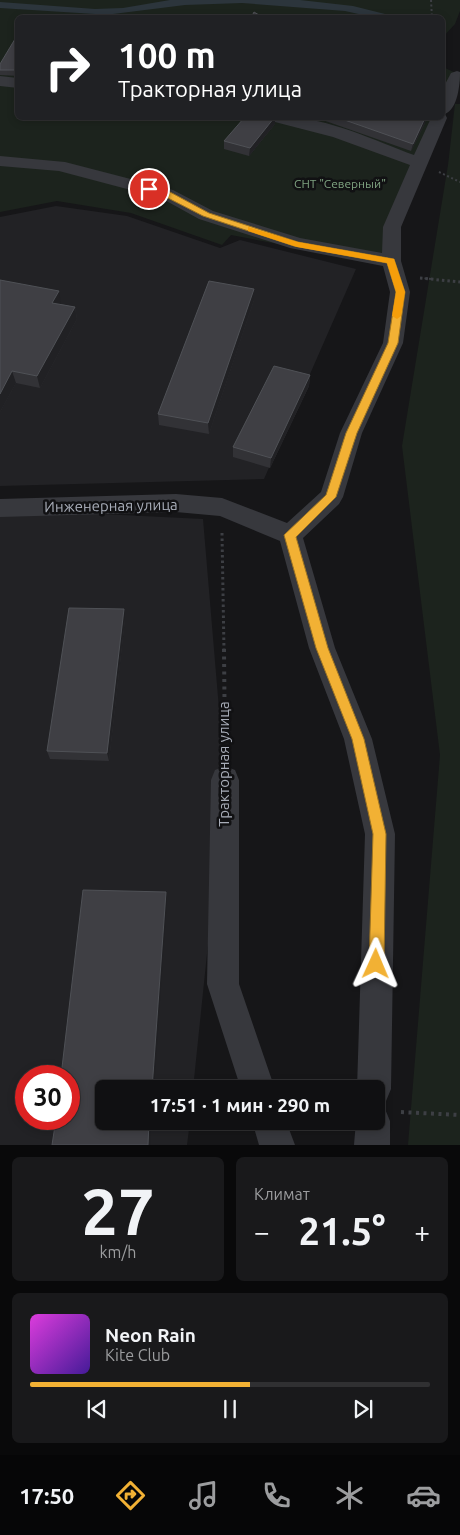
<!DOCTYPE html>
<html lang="ru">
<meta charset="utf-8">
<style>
:root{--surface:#101012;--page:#19191b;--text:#f1f3f6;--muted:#9c9d9f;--line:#303032;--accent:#f2b134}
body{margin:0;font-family:Ubuntu,sans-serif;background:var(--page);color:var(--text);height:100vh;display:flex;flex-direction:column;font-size:19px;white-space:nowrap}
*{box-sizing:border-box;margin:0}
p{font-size:16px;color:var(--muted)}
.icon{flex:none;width:28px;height:28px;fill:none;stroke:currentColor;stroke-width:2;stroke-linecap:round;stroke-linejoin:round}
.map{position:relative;height:1145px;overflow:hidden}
.drawer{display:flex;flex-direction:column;gap:12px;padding:12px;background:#09090a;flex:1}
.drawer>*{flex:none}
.hud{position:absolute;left:15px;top:15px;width:430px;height:105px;border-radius:8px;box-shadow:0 2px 8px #0003,0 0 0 1px var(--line);background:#202124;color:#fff;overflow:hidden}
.speed{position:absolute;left:15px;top:1065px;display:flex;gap:10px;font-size:25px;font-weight:700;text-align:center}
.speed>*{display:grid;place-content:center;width:65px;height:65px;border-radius:50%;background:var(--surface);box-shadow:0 2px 8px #0003,0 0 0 1px var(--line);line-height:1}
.speed .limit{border:8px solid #d22;background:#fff;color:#111}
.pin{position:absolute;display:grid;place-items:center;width:42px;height:42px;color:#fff;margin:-21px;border:2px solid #fff;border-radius:50%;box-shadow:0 1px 5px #0007}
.me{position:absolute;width:55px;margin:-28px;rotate:1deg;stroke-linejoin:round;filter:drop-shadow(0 0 4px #0008)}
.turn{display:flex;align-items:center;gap:18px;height:105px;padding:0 20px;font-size:22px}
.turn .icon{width:65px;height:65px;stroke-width:2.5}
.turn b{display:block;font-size:35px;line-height:42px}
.big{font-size:38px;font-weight:700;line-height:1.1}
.drawer .card{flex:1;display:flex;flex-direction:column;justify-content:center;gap:8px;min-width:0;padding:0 18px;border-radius:8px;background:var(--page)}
.drawer .dial{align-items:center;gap:0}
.dial b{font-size:65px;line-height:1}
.song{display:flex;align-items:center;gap:15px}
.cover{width:60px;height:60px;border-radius:8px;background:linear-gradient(135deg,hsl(300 70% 55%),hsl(260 70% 35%))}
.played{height:5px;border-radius:2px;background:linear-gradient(90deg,var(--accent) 55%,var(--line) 55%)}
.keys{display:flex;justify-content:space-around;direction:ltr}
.heat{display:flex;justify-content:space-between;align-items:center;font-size:28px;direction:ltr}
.drawer .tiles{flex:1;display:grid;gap:12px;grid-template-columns:1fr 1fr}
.card:last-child{grid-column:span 2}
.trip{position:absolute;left:95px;top:1080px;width:290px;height:50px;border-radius:8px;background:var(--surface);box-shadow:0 2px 8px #0003,0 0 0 1px var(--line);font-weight:700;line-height:50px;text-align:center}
.dock{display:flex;height:80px;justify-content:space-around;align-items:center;background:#060607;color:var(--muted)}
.dock .icon{width:35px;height:35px}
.dock .on{color:var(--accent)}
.dock b{font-size:22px;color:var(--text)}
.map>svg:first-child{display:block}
.built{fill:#222225;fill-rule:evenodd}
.green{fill:#1c231d}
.water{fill:#2c353c}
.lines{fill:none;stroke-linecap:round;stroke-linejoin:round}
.path-far2{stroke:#3d3f44;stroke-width:2;stroke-dasharray:2 2.5;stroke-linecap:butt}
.path-far1{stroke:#3d3f44;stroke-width:3;stroke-dasharray:2.5 3;stroke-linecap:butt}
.path{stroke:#3d3f44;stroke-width:4;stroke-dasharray:3 4.5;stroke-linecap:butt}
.street{fill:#37383d;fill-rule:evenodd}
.wall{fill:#323236}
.shaded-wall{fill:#212124}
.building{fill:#3f3f44;stroke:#4f5156}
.route{fill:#f2b134;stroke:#9d7322}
.slow{fill:#f59e0b}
.labels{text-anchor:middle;stroke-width:5;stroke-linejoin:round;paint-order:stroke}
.far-park-label{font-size:12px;fill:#7fa381;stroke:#111113}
.street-label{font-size:15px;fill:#a8adb8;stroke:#111113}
</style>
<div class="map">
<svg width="460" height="1145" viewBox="0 0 460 1145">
<rect width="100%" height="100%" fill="#161618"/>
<!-- built -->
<g class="built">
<path d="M56 206 127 216 220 248 240 240 356 269 264 479 0 486V217Z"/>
<path d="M61 512 203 519 225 780 193 1089H104V1121H190L187 1145H0V514ZM26 1076H69V1119H26Z"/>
</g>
<!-- green -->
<g class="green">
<path d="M0 0H460V11L455 24 443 37 442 18H18V118H442L443 67 460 75V80L380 257 294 247 231 235 222 245 131 213 57 201 0 212Z"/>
<path d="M455 104H460V1145H408L440 755 402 446 448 165Z"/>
</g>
<!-- water -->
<path class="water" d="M170 0H300L353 6 397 17H372L345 11 242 3 185 5 113 14 108 17H99V15L95 14 0 8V2L95 9 123 8Z"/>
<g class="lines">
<!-- path-far2 -->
<g class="path-far2">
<path d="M431 0 432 18"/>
<path d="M439 172 460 182"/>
<path d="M420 278 432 279"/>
</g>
<!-- path-far1 -->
<g class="path-far1">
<path d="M420 278 460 282"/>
<path d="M222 533 224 651"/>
</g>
<!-- path -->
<g class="path">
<path d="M224 649 225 754"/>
<path d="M401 1112 460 1115"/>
</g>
<!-- street -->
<g class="street">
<path d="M457 71 460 72C460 84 458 109 445 114L447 118 401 227V261L410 292 403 343 362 433 343 497 339 504 303 538 335 648 372 739 395 834 391 1089 386 1101 376 1105 385 1109 390 1121V1145H354L356 1121H376V1089H357L365 834 344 739 309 648 280 541 220 516 176 512 0 517V499L176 494 222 498 287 523 321 492 340 433 383 343 390 292 383 266 290 248 199 219 161 198 59 171 0 166V156L65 162 173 190 213 211 300 238 382 253 383 227 410 165 333 137 275 122 273 118C317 112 373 140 414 155L431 118H442V90L451 73Z"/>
<path d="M0 76 18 78V88L0 86Z"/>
<path d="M225 766 235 770 239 780V984L275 1089H241L207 984 211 780 215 770Z"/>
<path d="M252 1121H286L295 1145H259Z"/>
</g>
</g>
<!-- wall -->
<g class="wall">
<path d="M18 34V76L0 75V64Z"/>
<path d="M317 118H426L425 123 411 151Z"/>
<path d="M275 124 249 156 224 149V141Z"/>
<path d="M0 280 61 304 75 307 77 319 40 388 16 383 0 412Z"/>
<path d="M254 289V300L209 434 159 425 158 414Z"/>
<path d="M310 375 309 386 270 468 233 457V447Z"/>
<path d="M125 619 109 761 50 759 47 751Z"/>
</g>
<!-- shaded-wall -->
<g class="shaded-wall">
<path d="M274 118H275V124L249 156 250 148Z"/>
<path d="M425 118H426L425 123 411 151 413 144Z"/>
<path d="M254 289V300L209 434 208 423Z"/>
<path d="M59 291 61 304 55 315 52 303Z"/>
<path d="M75 307 77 319 40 388 37 376Z"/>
<path d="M12 371 16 383 0 412V394Z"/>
<path d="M310 375 309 386 270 468 271 458Z"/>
<path d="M124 609 125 619 109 761 107 753Z"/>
<path d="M166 892 167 899 154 1089H152Z"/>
<path d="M149 1121H151L150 1145H148Z"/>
</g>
<!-- building -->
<g class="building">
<path d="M254 12 264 18H251Z"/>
<path d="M18 34V70H0V64Z"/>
<path d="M244 118H274L250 148 224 141Z"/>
<path d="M339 118H425L413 144Z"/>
<path d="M0 280 59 291 52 303 75 307 37 376 12 371 0 394Z"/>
<path d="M209 281 254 289 208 423 158 414Z"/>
<path d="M274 366 310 375 271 458 233 447Z"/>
<path d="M69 608 124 609 107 753 47 751Z"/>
<path d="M83 890 166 892 152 1089H104V1121H149L148 1145H52L56 1119H69V1076H61Z"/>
</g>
<!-- route -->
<path class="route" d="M146 187 170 192 209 213 298 242 394 259 405 292 398 343 357 433 336 497 296 537 328 648 364 739 386 834 384 964 382 969 376 971 371 969 369 964 373 834 352 739 316 648 284 535 326 495 346 433 388 343 396 292 387 263 294 246 203 216 164 196 146 191Z"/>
<!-- slow -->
<path class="slow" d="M248 227 298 242 394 259 405 292 401 316 397 319 392 316 396 292 387 263 297 247 248 231Z"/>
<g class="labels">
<!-- far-park labels -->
<g class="far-park-label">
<text x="340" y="188">СНТ "Северный"</text>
</g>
<!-- street labels -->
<g class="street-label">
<text transform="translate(111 506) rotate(-1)" y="5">Инженерная улица</text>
<text transform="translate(224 764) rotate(-90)" y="5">Тракторная улица</text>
</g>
</g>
</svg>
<div class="speed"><div class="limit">30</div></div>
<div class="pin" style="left:149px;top:189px;background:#d93025"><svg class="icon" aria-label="arrive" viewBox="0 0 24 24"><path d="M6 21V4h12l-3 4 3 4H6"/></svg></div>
<svg class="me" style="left:376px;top:964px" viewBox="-20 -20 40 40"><path d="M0-17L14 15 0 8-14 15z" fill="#f2b134" stroke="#fff" stroke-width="4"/></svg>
<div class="trip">17:51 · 1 мин · 290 m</div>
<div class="hud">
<div class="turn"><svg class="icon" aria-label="right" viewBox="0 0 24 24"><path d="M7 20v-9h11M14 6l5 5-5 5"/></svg><div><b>100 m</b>Тракторная улица</div></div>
</div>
</div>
<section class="drawer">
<div class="tiles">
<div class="card dial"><b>27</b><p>km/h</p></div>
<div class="card"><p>Климат</p>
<div class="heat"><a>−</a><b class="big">21.5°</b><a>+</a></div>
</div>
<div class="card">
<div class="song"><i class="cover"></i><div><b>Neon Rain</b><p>Kite Club</p></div></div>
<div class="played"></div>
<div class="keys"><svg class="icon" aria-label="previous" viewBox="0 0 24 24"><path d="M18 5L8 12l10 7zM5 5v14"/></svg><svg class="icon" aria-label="pause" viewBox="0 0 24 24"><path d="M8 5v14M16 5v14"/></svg><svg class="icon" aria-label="next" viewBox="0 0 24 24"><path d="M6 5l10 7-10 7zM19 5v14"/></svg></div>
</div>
</div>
</section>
<nav class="dock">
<b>17:50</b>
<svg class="icon on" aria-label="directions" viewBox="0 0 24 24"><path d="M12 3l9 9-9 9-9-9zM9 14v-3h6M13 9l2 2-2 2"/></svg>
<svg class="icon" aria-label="music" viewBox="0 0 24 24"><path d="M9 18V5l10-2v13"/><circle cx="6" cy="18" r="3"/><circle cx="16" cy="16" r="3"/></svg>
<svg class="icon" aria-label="phone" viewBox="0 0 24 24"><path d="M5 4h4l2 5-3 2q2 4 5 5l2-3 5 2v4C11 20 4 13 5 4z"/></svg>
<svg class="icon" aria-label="climate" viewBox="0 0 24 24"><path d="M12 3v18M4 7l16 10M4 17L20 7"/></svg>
<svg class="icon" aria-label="car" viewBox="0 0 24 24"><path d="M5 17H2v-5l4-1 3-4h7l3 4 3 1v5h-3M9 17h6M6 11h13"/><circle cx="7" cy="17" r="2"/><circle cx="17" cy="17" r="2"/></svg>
</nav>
